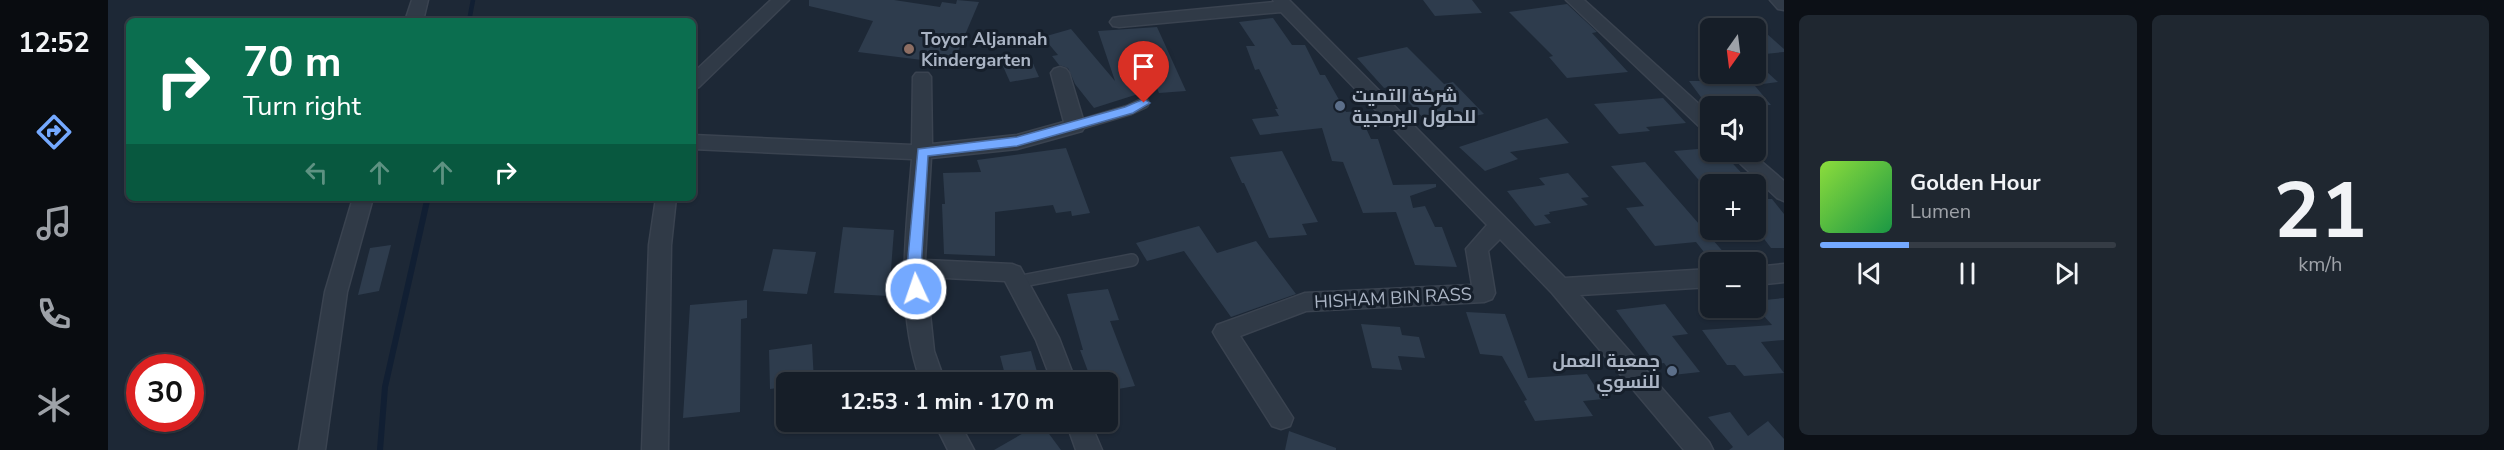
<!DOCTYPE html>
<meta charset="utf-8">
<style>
:root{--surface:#161e28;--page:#1f2730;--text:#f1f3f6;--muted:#9ea2a8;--line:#353c45;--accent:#74a9ff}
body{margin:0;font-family:"Nunito Sans",Cairo,sans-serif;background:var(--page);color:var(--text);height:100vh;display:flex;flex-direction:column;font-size:22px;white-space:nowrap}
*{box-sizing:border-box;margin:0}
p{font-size:20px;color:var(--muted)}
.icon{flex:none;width:33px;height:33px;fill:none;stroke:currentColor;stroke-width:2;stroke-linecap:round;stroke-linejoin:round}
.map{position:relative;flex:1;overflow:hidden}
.side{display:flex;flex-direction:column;gap:15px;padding:15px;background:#0c1016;width:720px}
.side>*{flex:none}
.hud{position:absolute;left:18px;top:18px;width:570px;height:183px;border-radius:9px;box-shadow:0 2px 4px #0004,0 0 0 2px var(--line);background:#0b6e4f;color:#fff;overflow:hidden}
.needle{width:39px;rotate:194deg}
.controls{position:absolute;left:1592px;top:18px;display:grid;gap:12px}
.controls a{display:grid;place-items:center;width:66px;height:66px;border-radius:9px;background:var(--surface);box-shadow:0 2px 4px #0004,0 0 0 2px var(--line);font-size:30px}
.speed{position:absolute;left:18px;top:354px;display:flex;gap:12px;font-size:30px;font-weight:700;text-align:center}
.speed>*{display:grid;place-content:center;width:78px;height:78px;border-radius:50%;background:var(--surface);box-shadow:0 2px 4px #0004,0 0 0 2px var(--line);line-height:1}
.speed .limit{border:9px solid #d22;background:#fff;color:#111}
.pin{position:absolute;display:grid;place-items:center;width:51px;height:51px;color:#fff;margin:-62px -26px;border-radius:50% 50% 50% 0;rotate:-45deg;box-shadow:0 0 6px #0007}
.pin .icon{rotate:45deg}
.me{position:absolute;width:66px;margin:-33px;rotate:357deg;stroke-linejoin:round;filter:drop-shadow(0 0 4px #0008)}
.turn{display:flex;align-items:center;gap:21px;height:126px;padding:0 18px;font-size:27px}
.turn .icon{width:78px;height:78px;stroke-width:2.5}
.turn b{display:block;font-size:42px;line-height:51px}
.lanes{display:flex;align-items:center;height:57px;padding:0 18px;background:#0003;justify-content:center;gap:30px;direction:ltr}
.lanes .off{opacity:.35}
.side .tile{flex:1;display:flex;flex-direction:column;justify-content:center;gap:9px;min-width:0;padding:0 21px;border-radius:9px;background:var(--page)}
.side .dial{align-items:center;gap:0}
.dial b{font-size:78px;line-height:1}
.song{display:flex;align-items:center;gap:18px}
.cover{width:72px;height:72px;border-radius:9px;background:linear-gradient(135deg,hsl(90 70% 55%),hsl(140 70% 35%))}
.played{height:6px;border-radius:3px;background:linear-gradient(90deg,var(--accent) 30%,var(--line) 30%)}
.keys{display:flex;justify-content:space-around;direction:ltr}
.side .tiles{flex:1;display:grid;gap:15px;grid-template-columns:repeat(2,1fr)}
.trip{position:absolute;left:668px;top:372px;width:342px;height:60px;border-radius:9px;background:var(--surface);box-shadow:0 2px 4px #0004,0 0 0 2px var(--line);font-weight:700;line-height:60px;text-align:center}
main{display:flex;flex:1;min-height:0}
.menu{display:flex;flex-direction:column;width:108px;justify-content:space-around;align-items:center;background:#090c10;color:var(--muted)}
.menu .icon{width:42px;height:42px}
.menu .active{color:var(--accent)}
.menu b{font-size:27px;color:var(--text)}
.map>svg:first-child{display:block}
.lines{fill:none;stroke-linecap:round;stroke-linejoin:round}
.stream-far1{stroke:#111f33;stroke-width:4.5}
.stream{stroke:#111f33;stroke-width:6}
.building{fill:#2e3c4d}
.service-far1-casing{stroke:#3a4350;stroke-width:12}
.service-casing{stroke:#3a4350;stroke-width:14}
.minor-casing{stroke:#3a4350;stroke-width:3}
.service-far1{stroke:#303a47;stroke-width:9}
.service{stroke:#303a47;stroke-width:11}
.minor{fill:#303a47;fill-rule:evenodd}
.route{fill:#74a9ff;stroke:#4b6ea6;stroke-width:1.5}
.education-dot{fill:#8d6e63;stroke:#161f2b;stroke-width:2}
.service-dot{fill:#5c6f8a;stroke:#161f2b;stroke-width:2}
.labels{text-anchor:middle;stroke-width:6;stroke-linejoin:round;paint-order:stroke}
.poi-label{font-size:18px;font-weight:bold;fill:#aab4c4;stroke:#161f2b;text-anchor:start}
.street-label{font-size:18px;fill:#aab4c4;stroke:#161f2b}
</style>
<main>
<nav class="menu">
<b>12:52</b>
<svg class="icon active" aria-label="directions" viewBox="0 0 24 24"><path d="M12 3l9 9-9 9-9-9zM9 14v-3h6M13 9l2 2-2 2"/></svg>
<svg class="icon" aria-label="music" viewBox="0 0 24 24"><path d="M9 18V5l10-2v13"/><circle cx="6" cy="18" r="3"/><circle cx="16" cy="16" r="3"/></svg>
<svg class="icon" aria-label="phone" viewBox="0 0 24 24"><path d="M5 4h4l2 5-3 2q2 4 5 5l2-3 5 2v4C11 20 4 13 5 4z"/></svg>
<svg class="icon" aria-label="climate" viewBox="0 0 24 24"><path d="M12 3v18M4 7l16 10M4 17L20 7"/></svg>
</nav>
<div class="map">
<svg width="1676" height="450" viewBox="0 0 1676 450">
<rect width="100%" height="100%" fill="#1d2836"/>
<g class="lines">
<!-- stream-far1 -->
<g class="stream-far1">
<path d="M361 21 365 0"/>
<path d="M319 202 320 198"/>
</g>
<!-- stream -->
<path class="stream" d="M272 450 277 387 319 201"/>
</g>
<!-- building -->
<g class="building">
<path d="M701 0H786L832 7 834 2 848 4 849 0 871 2 848 56 842 54 838 63 750 52 765 21 701 6Z"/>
<path d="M1315 0H1364L1374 13 1327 16Z"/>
<path d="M1459 4 1489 32 1484 33 1520 72 1459 78 1441 57 1445 56 1401 12Z"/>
<path d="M1165 18 1184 45H1197L1212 75H1217L1238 112 1250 111 1263 139H1270L1285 185 1328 184V187L1302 196 1305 208 1317 206 1327 227H1334L1349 267 1307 265 1288 212 1255 213 1235 162 1224 161 1214 128 1152 135 1144 119 1171 116 1167 109H1170L1151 69 1147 70 1138 46H1147L1131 22Z"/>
<path d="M1049 27 1078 91 1051 93 1049 88 986 108 967 84 960 68 951 65 944 56 950 55 935 37 963 29 1007 81 990 31Z"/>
<path d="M1658 33 1676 49V52L1647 55V34Z"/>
<path d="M1299 47 1336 84 1345 82 1376 114 1323 126 1285 86 1276 88 1249 58Z"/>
<path d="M923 59 931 77 902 82 894 64Z"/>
<path d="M1647 61 1670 82 1647 85Z"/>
<path d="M1598 74H1637L1663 105 1598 104 1581 81H1604Z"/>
<path d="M1555 98 1578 123 1538 127 1542 131 1511 134 1486 104Z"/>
<path d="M1439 118 1461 143 1402 152 1410 159 1377 171 1351 147Z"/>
<path d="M958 148 982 213 964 216 963 211 948 213 945 205 887 212V256L836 254 834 204H837L835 173 873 172 869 160Z"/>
<path d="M1602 148V152H1614L1641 181 1595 185 1566 151Z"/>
<path d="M1174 151 1210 222 1194 224 1199 235 1161 238 1136 183H1134L1122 157Z"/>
<path d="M1537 162 1618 255 1600 257 1588 242 1547 246 1518 208 1536 206 1503 166Z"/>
<path d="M1460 173 1481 197 1473 198 1480 205 1441 212 1442 214 1436 215 1443 223 1427 226 1399 191 1437 185 1431 178Z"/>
<path d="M1647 187 1658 199H1664L1676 214V248H1663L1647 227Z"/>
<path d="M1091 226 1109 253 1148 241 1188 294 1123 317 1076 251 1039 261 1028 243Z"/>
<path d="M735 227 786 230 781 296 726 293Z"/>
<path d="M283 245 271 291 250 295 262 248Z"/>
<path d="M665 249 708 252 699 294 655 291Z"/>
<path d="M1000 289 1011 320 1002 321 1027 386 999 391V382H984L972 350H975L959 294Z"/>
<path d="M1676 298V340L1653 342 1676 373 1636 376 1627 365H1619L1594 330 1664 325 1647 306V301Z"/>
<path d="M639 300V318L633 319 632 412 575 418 582 305Z"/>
<path d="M1557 304 1580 334 1564 336 1592 372 1565 375 1556 363 1548 364 1508 310Z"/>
<path d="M1358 312 1397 314 1420 378 1479 374 1495 399 1475 401 1485 416 1427 421 1416 401 1419 400 1394 356 1372 354Z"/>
<path d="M1253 324 1292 327 1294 335 1311 337 1317 358 1290 356 1294 370 1264 368Z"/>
<path d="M704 344 706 382H678V387L662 389 661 350Z"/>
<path d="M923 351 932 382H899L892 356Z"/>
<path d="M1622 412 1640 436 1660 421 1676 439V450H1621L1625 447 1600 417Z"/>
<path d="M933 423 953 450H886Z"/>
<path d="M1181 431 1228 448V450H1177Z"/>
</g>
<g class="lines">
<defs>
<path id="service-far1" d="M967 126 1021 110 1036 103"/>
<path id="service" d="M909 282 1024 260"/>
<g id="minor">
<path d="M304 0H320L315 21H297Z"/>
<path d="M663 0H681L591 87 585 89V73Z"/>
<path d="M1165 0H1181L1457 278 1602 269V287L1472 295 1601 442 1605 450H1576L1444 293 1392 239 1380 251 1387 293 1384 299 1376 302 1198 311 1132 336 1185 418 1182 426 1173 429 1164 426 1109 339 1105 332 1109 325 1197 293 1364 285 1358 249 1379 225 1173 12 1011 27 1005 26 1002 22 1005 18 1011 17 1166 2Z"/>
<path d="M1458 0H1476L1602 114V132L1595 130Z"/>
<path d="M1662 0H1676V10L1670 9Z"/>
<path d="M952 67 958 69 961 73 977 126 974 131 909 149 823 158 817 260 904 264 912 267 951 338 968 382H944L928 340 897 281 818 277 826 351 837 382H813C787 310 798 233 804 159L585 149V135L804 145 805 77 808 73H820L823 77 824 144 909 135 956 122 943 73 946 69Z"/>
<path d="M1620 152H1642L1676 181V201L1669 198Z"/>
<path d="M245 198H265L239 292 217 450H191L217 292Z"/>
<path d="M548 198H568L563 245 560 450H534L541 245Z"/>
<path d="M1676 264V282L1647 285V267Z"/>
<path d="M826 422H851L866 450H840Z"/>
<path d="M958 422H982L994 450H968Z"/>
</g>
</defs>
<!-- service-far1 casing -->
<use href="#service-far1" class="service-far1-casing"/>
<!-- service casing -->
<use href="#service" class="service-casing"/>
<!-- minor casing -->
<use href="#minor" class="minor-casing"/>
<!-- service-far1 -->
<use href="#service-far1" class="service-far1"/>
<!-- service -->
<use href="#service" class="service"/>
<!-- minor -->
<use href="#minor" class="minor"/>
</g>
<!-- route -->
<path class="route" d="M1036 99 1042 103 1025 113 909 146 820 156 813 268 816 289 813 293H803L799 268 810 149 909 137 1017 107Z"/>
<!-- markers -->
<circle class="education-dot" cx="801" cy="49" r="6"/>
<g class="service-dot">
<circle cx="1232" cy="106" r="6"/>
<circle cx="1564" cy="371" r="6"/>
</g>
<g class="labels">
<!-- poi labels -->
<g class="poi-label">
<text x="813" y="45">Toyor Aljannah<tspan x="813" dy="21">Kindergarten</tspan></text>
<text x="1244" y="102">شركة التميت<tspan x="1244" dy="21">للحلول البرمجية</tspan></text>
<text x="1552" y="367" text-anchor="end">جمعية العمل<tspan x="1552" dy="21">للنسوي</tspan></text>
</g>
<!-- street labels -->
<g class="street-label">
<text transform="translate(1285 298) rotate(-3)" y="6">HISHAM BIN RASS</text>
</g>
</g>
</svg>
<div class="controls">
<a><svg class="needle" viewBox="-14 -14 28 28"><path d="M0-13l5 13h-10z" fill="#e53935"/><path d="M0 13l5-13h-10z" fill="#9ea2a8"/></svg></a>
<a><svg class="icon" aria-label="sound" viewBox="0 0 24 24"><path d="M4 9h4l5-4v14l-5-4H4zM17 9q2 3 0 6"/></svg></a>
<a>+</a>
<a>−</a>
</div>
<div class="speed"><div class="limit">30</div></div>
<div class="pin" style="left:1036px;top:103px;background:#d93025"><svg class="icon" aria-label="arrive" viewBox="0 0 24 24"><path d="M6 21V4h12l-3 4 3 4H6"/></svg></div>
<svg class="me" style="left:808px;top:289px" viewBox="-20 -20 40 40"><circle r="17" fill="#74a9ff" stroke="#fff" stroke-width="3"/><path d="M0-11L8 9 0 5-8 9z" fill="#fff"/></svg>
<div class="trip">12:53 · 1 min · 170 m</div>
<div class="hud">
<div class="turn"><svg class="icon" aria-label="right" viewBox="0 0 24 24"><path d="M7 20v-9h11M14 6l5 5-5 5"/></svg><div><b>70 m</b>Turn right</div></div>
<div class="lanes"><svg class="icon off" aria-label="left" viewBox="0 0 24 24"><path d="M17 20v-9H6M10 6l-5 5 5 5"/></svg><svg class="icon off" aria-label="ahead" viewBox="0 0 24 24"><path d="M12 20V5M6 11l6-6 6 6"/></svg><svg class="icon off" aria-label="ahead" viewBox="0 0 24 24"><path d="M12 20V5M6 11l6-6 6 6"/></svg><svg class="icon" aria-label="right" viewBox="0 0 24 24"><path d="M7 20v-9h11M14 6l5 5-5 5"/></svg></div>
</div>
</div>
<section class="side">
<div class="tiles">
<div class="tile">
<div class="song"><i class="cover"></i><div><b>Golden Hour</b><p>Lumen</p></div></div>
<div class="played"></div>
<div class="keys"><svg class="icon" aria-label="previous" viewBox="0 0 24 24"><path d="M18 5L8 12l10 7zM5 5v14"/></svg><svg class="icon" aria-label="pause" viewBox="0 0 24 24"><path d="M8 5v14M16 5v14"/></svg><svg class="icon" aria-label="next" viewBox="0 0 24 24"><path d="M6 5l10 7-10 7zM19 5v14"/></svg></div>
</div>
<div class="tile dial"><b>21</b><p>km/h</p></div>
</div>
</section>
</main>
